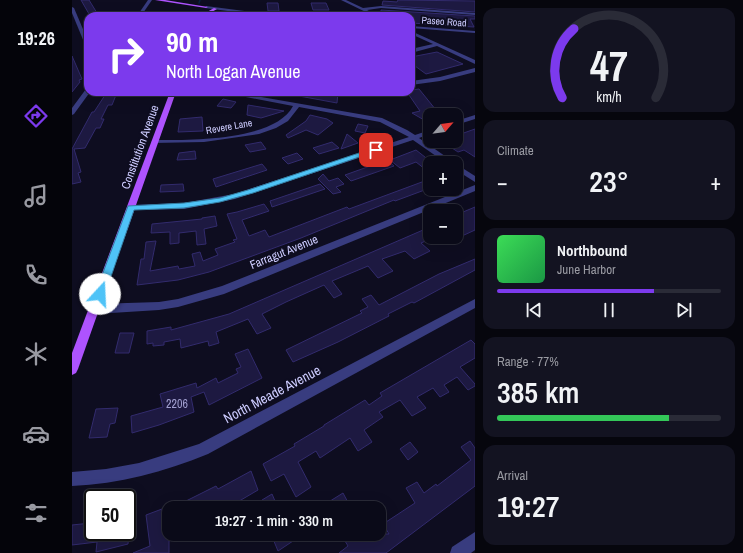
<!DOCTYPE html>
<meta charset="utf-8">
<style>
:root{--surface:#0a0a18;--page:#131321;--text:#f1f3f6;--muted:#999aa2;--line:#2a2b37;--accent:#7c3aed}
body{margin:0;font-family:"Archivo Narrow",sans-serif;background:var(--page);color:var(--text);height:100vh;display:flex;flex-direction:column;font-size:15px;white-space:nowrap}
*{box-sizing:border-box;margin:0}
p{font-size:13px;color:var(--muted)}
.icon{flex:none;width:22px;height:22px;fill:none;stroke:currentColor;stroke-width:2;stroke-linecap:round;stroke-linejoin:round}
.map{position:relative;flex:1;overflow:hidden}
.sheet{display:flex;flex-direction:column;gap:8px;padding:8px;background:#06060d;width:268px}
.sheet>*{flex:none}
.banner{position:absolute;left:12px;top:12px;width:331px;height:84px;border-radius:12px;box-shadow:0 4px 16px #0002,0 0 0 1px var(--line);background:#7c3aed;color:#fff;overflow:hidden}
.needle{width:26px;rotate:62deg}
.buttons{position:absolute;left:351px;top:108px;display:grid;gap:8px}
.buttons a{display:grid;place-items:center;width:40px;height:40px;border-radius:8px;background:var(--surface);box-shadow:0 4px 16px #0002,0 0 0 1px var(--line);font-size:20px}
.speed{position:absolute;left:12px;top:489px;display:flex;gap:8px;font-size:20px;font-weight:700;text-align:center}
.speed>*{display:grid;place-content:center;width:52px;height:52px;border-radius:50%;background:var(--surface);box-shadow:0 4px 16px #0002,0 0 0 1px var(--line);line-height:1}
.speed .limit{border:2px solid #111;border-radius:6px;background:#fff;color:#111}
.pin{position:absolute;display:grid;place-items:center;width:34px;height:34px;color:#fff;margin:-17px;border-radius:8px;box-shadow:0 2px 6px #0006}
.me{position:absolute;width:44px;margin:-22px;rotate:20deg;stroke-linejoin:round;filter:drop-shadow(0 0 3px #0008)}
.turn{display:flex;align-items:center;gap:14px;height:84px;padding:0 16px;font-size:18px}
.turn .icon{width:52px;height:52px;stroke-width:2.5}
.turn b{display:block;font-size:28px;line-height:34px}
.big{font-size:30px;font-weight:600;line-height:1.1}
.sheet .widget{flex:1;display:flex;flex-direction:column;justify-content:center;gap:6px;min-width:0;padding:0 14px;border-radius:12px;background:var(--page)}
.sheet .dial{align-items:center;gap:0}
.dial svg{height:104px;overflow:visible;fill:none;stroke:var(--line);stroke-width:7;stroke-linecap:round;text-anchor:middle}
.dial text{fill:var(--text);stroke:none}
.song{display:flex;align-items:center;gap:12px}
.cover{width:48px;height:48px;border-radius:6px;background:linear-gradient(135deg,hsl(130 70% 55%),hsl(140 70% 35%))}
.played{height:4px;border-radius:2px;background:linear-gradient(90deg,var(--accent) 70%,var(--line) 70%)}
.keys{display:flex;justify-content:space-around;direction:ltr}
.heat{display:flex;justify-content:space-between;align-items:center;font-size:22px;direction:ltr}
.charge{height:6px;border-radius:3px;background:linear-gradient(90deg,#34c759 77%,var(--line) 0)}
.trip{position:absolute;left:90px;top:501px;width:224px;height:40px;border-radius:12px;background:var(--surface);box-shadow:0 4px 16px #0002,0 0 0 1px var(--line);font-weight:600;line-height:40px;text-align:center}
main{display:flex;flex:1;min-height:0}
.tabs{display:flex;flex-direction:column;width:72px;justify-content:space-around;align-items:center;background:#04040a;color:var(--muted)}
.tabs .icon{width:28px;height:28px}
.tabs .active{color:var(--accent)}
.tabs b{font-size:18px;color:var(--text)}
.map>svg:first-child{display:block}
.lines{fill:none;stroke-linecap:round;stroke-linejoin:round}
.stream{stroke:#09213d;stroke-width:1.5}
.building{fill:#1d1941;stroke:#322b6d}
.minor{fill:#383c7f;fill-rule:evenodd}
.major{fill:#ae53ff;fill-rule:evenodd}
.route{fill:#4fc3f7;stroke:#337fa1}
.labels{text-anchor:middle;stroke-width:4;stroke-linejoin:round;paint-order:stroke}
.far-street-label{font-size:10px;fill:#cdccff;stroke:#0e0d20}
.street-label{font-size:12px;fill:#cdccff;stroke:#0e0d20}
.near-number-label{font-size:12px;fill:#a19fd0}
.near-street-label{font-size:14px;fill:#cdccff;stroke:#0e0d20}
</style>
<main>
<nav class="tabs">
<b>19:26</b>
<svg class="icon active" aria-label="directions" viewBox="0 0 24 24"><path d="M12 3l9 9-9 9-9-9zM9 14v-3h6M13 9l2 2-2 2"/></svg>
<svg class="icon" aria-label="music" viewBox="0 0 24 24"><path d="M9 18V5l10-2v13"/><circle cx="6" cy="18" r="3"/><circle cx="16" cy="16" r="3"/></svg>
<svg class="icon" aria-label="phone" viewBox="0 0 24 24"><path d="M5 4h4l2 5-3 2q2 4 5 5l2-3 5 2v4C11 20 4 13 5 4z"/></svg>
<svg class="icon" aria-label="climate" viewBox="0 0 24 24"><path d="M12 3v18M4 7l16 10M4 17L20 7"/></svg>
<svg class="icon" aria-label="car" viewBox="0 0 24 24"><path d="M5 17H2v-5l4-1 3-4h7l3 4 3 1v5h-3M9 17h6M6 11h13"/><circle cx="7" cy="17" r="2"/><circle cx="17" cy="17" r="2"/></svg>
<svg class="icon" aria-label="filters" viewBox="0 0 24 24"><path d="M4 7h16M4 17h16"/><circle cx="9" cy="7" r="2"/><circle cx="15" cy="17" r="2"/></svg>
</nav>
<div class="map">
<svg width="403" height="553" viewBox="0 0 403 553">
<rect width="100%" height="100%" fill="#0e0d20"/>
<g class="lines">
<!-- stream -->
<path class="stream" d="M127 3 128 0"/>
</g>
<!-- building -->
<g class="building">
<path d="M9 0H17L25 13 17 14Z"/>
<path d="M326 0 403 1V12L310 5 311 1 325 2Z"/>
<path d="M195 3H206L207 11H196Z"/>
<path d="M239 3H254L257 10H241Z"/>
<path d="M309 10 403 16V19H398L402 27 339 23V15L312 13 313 12 309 11Z"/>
<path d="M365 52 391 64 354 74 339 63V57Z"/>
<path d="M0 56 10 79 7 80 8 82 0 92Z"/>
<path d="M347 89 368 115H358V122L354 119 352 120 340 113 348 111 335 92H339V90Z"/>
<path d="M35 92H44L42 95H44L40 105H36L29 119H32L28 128H24L13 148 2 149 9 172 6 173 9 182 0 184V149L20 112H22Z"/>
<path d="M227 92H266L265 103 227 96Z"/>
<path d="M151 99 164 102 159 108 145 106Z"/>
<path d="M176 105 212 111 189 118 175 115Z"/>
<path d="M238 115 255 119 261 123 246 135 234 130 216 138 214 135 234 121Z"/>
<path d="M130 117 131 131 106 132 108 119Z"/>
<path d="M286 124 296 126 293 133 283 131Z"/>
<path d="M403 129V157L392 150 386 152 371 142 384 141V137L386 135Z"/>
<path d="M275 134 286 143 269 149Z"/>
<path d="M189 142 194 149 178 152 173 145Z"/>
<path d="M260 142 267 148 247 154 241 148Z"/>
<path d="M344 150 358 161V173L344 162 328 168 318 160Z"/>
<path d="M123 151 124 159 105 160 107 153Z"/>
<path d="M225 153 231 159 216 164 210 158Z"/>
<path d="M315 160 322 166 279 181 273 175Z"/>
<path d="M190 164 195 170 144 187 141 179Z"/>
<path d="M251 174 257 181 266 178 272 184 264 187 269 192 261 194 246 179Z"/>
<path d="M358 179V188L323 201 322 200 229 238 137 272 106 280 65 285 69 259H72L74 242 84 241 78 271 106 266 107 269 123 266 120 254 128 252 131 261 146 255 143 249 163 242 161 240 165 239 155 214 165 212 192 204 197 211 170 220 177 236 193 230 197 237 275 207 277 209Z"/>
<path d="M111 184 112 191 88 192 89 185Z"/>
<path d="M248 184 253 189 200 207 198 201Z"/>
<path d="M403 207V230L390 236 384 231V215Z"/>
<path d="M143 216 145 226 132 229 134 244 125 245 124 231 107 233V243L98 244V232L79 233 80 224 130 219V218Z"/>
<path d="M358 227V239L349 243 358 251 342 259 333 251 310 259 321 271 306 278 296 266 260 281 270 294 262 298 252 285 214 302 190 314 199 328 185 334 176 319 144 332 147 343 137 346 136 341 109 348 108 339 92 342V345L81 346V343L75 344V331L99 327V330L157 314Z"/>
<path d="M403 259V270L342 303 340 302 316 314 317 316 266 342 221 362 214 350 290 313 288 311 296 307 290 299 299 295 307 305 367 274Z"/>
<path d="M48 333H62L57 353H43Z"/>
<path d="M399 340 403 344V358L388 367 403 384V386L396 390 385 377 372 385 377 392 368 397 361 388 345 397 354 408 340 416 328 400 307 412 311 417 292 430 300 442 286 451 278 438 248 458 244 451 226 462 239 487 224 497 212 474 199 481 191 464 223 446 222 444 252 426V425L293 400 297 405 310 396 308 393Z"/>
<path d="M176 349 190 378 137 405 132 392 119 397 122 412 87 425 60 433 59 416 91 407 88 394 124 383 125 388 144 378 146 383 166 373 164 369 169 367 163 354Z"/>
<path d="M46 408 43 423 38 424 35 437 17 438 24 409Z"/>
<path d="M398 441 403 448V486L314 553H267L276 546 273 541 282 534H287L289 539 295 534H317L311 524 343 503 334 488 345 482 352 493 364 484 365 486 399 460 389 447Z"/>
<path d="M338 442 346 452 336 460 328 449Z"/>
<path d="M179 471 186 490 157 507 156 503 148 508H100L144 486 146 489Z"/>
<path d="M271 493 279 508H247Z"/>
<path d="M200 494 206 508H194L190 500Z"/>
<path d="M90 509V511L97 509V534H114L97 541V553H61L78 546 74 515Z"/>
<path d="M19 523 17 532H57L56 544 24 552 25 542 0 545V525Z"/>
<path d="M199 534H218L221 541 206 551Z"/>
</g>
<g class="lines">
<!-- minor -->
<g class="minor">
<path d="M76 0H80L69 16H65Z"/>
<path d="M269 0H274L291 8 309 6 403 13V15L309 8 295 10 307 16H302Z"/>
<path d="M134 6 203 15 205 16H193L133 8Z"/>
<path d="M0 7 2 8 16 41V48L14 47 0 13Z"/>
<path d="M339 26 403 31V33L339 28Z"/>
<path d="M339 31 403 60V64L365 46 339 53V49L361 44 339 34Z"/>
<path d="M403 68V72L368 81 339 85V81L368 77Z"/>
<path d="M16 88V92H18L2 114 0 115V108L14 89Z"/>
<path d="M148 92H161L310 118 335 130 343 135 358 130V134L347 138 383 163H374L341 140 163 199 112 209 56 210 55 208 59 205 112 203 162 194 337 137 308 122 227 107 216 121 204 128 187 134 132 142 81 143 79 142 83 140C118 140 203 141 221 106Z"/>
<path d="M403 115V119L384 125V121Z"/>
<path d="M384 164 403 176V182L384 170Z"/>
<path d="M403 185V191L152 294 106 307 87 310 23 314 19 312 18 309 19 306 23 304 87 302 106 299 150 286Z"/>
<path d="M403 299V308L136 454C92 472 47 484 0 486V472L34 469 67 463 127 444Z"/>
<path d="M403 532V550L399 553H378L380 547Z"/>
</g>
<!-- major -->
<g class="major">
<path d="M83 0H93L136 7 134 8Z"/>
<path d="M142 8 145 9 133 16H128Z"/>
<path d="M98 92H104L6 369 4 373 0 375V353Z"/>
</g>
</g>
<!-- route -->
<path class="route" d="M302 148 308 150 181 193 148 202 112 208 62 210 33 294 31 297H24L23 294 56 206 112 203 148 198 176 190Z"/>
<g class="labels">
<!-- far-street labels -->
<g class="far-street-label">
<text transform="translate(372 21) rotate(4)" y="4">Paseo Road</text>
<text transform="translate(157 126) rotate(-10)" y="4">Revere Lane</text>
</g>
<!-- street labels -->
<g class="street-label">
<text transform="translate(68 147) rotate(-70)" y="4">Constitution Avenue</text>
<text transform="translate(212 252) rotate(-22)" y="4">Farragut Avenue</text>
</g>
<!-- near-number labels -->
<g class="near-number-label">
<text x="105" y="408">2206</text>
</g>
<!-- near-street labels -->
<g class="near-street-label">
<text transform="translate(200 394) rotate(-28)" y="5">North Meade Avenue</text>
</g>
</g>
</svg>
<div class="buttons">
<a><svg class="needle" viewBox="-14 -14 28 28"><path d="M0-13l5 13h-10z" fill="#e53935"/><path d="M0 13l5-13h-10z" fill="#999aa2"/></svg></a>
<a>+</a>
<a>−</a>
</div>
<div class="speed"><div class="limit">50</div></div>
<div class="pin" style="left:304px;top:150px;background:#d93025"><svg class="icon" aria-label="arrive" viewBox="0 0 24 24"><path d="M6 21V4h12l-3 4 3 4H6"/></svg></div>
<svg class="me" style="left:28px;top:294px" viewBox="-20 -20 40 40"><circle r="19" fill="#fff"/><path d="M0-13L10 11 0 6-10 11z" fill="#4fc3f7"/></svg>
<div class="trip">19:27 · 1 min · 330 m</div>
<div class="banner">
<div class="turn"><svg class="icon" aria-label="right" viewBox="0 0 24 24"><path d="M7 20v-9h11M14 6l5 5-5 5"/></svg><div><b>90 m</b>North Logan Avenue</div></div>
</div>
</div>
<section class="sheet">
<div class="widget dial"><svg viewBox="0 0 100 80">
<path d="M14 69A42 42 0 1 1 86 69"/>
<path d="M14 69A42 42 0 0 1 23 16" stroke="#7c3aed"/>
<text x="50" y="56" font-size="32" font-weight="700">47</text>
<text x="50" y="72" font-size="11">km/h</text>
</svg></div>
<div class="widget"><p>Climate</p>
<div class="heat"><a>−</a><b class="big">23°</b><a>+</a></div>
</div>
<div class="widget">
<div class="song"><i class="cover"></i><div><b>Northbound</b><p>June Harbor</p></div></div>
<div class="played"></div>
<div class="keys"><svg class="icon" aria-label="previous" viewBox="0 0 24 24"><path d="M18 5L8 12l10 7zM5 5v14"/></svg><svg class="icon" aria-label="pause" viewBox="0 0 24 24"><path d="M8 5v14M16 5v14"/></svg><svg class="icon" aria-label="next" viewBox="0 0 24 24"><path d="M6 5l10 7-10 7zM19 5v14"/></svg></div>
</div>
<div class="widget"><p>Range · 77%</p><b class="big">385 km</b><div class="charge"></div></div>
<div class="widget"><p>Arrival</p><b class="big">19:27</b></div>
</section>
</main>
